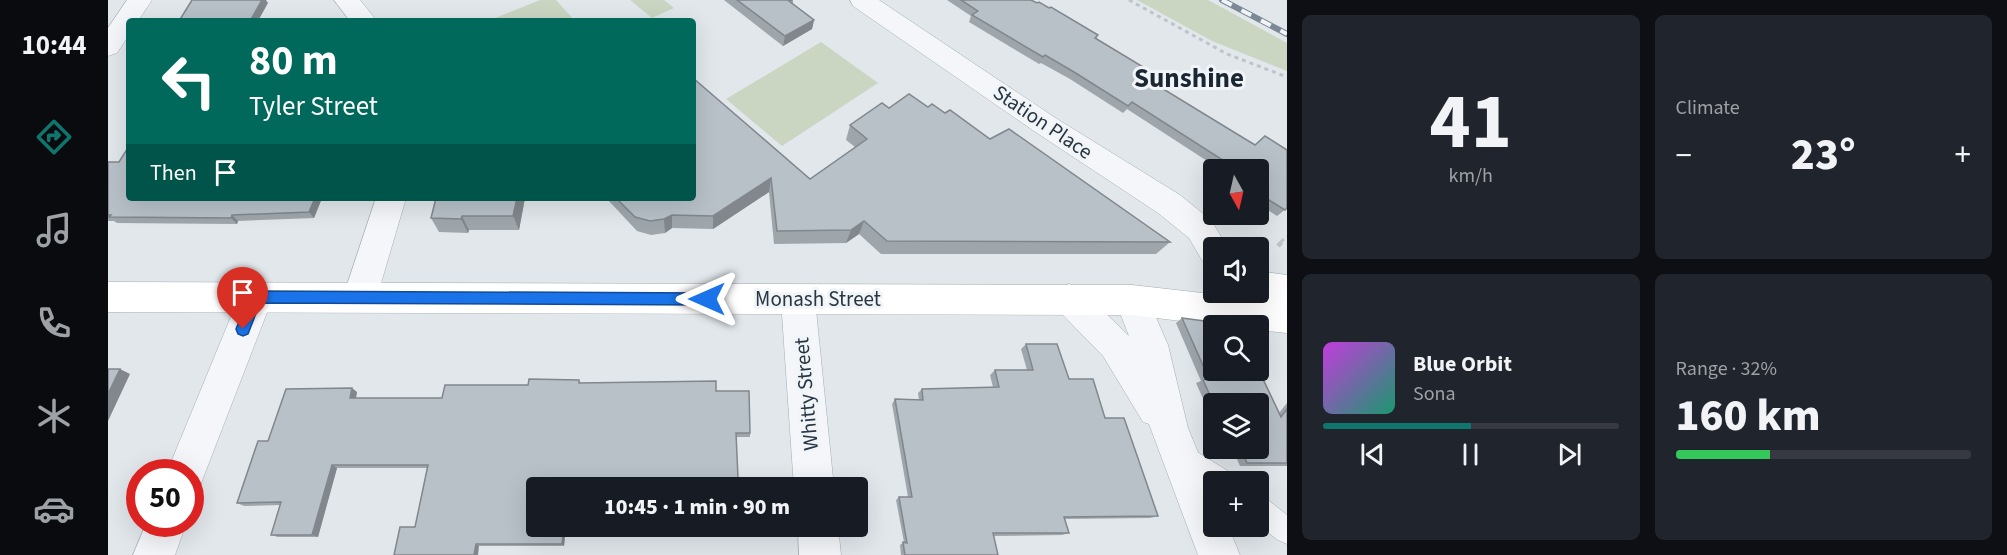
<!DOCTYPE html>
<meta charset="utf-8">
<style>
:root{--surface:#171b24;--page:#20242c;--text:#f1f3f6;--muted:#9ea1a6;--line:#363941;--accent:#0f766e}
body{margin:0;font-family:"Source Sans 3",sans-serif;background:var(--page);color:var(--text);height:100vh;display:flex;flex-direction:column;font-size:22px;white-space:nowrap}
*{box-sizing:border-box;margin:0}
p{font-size:20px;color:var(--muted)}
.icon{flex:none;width:33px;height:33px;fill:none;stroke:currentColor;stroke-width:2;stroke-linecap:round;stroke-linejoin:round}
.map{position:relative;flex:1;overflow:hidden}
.details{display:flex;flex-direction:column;gap:15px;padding:15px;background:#0d0f14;width:720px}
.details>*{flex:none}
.hud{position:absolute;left:18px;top:18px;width:570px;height:183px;border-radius:6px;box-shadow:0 6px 24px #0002;background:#00695c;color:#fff;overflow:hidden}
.needle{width:39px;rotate:172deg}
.fabs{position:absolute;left:1095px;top:159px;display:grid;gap:12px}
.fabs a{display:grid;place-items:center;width:66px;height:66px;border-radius:6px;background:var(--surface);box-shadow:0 6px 24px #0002;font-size:30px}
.speed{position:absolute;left:18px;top:459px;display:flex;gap:12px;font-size:30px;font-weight:700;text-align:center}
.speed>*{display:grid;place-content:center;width:78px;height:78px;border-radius:50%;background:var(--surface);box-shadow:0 6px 24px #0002;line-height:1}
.speed .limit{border:9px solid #d22;background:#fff;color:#111}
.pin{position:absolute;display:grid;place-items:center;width:51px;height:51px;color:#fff;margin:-62px -26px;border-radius:50% 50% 50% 0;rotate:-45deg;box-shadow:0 0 6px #0007}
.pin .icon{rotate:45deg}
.me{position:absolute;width:66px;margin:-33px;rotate:270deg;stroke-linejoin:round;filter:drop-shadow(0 0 4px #0008)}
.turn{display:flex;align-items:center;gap:21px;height:126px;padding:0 24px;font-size:27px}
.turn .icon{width:78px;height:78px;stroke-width:2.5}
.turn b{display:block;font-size:42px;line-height:51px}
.then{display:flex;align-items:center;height:57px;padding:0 24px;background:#0003;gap:12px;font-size:22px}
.big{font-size:45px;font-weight:800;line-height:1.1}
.details .widget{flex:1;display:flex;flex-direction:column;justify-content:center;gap:9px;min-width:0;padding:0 21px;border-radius:9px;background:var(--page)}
.details .dial{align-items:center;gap:0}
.dial b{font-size:78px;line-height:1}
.song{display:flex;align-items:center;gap:18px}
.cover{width:72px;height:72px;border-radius:9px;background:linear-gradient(135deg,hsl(290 70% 55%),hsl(160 70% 35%))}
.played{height:6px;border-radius:3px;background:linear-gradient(90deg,var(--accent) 50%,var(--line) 50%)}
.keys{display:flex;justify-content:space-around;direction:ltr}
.heat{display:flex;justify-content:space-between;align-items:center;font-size:33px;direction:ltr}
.charge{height:9px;border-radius:4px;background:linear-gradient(90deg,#34c759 32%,var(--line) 0)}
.details .tiles{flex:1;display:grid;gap:15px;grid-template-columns:repeat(2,1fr)}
.trip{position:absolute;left:418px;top:477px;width:342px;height:60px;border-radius:6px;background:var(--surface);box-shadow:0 6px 24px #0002;font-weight:800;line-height:60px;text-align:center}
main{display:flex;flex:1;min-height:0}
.dock{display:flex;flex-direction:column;width:108px;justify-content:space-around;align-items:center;background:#090b0e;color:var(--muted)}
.dock .icon{width:42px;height:42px}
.dock .active{color:var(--accent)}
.dock b{font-size:27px;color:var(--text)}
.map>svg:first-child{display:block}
.green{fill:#cad5c2}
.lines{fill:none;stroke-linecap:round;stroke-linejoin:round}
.lane-casing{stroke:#a6afb5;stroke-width:1}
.street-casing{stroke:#a6afb5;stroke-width:1}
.secondary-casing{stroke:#a6afb5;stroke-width:1}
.path-far1{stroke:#bfc4ca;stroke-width:3;stroke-dasharray:4 4;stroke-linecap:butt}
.path{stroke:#bfc4ca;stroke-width:4.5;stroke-dasharray:5 5;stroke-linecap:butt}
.lane{fill:#f4f6f9;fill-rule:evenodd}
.street{fill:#f4f6f9;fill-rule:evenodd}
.secondary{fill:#fff;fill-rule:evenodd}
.rail-casing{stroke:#7a8995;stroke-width:6}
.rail{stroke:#f1f5f8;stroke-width:4;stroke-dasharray:11;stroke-linecap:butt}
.wall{fill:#9ea6ac}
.shaded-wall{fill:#81878c}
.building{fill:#b8c1c8;stroke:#81878c;stroke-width:1.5}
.route{fill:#1a73e8;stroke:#114b97;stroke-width:1.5}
.labels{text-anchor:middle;stroke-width:6;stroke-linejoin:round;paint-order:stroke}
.street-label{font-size:21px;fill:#283743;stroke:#f1f5f8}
.district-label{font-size:27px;font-weight:bold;fill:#1b2834;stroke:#f1f5f8}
</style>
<main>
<nav class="dock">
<b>10:44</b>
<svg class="icon active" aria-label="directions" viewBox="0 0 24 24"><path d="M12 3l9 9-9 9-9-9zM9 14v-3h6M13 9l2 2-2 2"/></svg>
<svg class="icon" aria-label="music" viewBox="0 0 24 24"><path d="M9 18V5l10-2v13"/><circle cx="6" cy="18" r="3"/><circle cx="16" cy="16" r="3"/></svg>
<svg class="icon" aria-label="phone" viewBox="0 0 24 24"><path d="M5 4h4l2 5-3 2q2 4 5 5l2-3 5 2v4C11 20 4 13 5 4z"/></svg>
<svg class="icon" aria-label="climate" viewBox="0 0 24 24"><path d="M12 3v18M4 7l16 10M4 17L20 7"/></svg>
<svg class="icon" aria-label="car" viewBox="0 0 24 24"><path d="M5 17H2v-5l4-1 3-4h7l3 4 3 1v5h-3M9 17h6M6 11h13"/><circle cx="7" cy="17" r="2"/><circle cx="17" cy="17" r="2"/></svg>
</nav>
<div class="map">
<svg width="1179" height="555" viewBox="0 0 1179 555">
<rect width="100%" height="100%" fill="#e1e7eb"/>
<!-- green -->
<g class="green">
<path d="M432 0H448L467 21H380Z"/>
<path d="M522 0H556L566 8 544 18Z"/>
<path d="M1029 0H1100L1179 43V71L1104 41Z"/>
<path d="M713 42 770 83 674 146 618 99Z"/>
</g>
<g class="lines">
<defs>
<g id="lane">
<path d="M1075 443 1123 473 1126 482H1106V491L1066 464 1063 455 1066 446Z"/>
<path d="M1150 495 1159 499 1179 515V544L1170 540 1150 525Z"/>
</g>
<g id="street">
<path d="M19 0H44L30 21H21V35L9 53 0 56V28Z"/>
<path d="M226 0H252L269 21H242Z"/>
<path d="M742 0H771L946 117 1072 195 1103 220 1120 248H1106V265L1095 262 1081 238 1050 213 926 131 745 6Z"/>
<path d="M268 198H298L269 297 264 307 252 312 240 307 235 297Z"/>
<path d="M148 282 160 287 165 297 92 486 82 490V472H59L131 297 136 287Z"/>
<path d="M961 284 973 289 1021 336 1007 300 1012 290 1024 285 1036 290 1060 345 1080 428 1106 491V526H1120L1132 555H1090L1041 424 1035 422 995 356 949 309 944 299 949 289Z"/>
<path d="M690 285 702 290 707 300 726 488H686L673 300 678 290Z"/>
<path d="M38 524H78L67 555H25Z"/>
<path d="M690 526H730L733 555H691Z"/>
</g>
<path id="secondary" d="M1150 271 1179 275V333L1150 330V326H1114L1024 315 0 312V282L1024 285 1156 300 1138 295 1137 292H1150Z"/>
</defs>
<!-- lane casing -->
<use href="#lane" class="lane-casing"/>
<!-- street casing -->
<use href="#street" class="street-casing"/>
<!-- secondary casing -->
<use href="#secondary" class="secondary-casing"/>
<!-- path-far1 -->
<g class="path-far1">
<path d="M1021 0 1119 54 1179 77"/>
<path d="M1173 242 1179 236"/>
</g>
<!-- path -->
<path class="path" d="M1170 246 1175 241"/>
<!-- lane -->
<use href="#lane" class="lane"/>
<!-- street -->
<use href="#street" class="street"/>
<!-- secondary -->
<use href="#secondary" class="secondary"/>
<defs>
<path id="rail" d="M1114 0 1179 34"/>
</defs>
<!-- rail casing -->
<use href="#rail" class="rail-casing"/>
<!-- rail -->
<use href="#rail" class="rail"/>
</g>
<!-- wall -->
<g class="wall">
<path d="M616 0H685V4L706 20 704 29 675 46Z"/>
<path d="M839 0H923L929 3 931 2 941 8 943 7 990 35 988 39 1055 79 1049 85 1147 145 1157 136 1179 150V208L1169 216 1150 204V170H1113L1019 109 1015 113 962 79 933 63 931 64 861 22 863 16Z"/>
<path d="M585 78 702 179 747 147 738 140 742 125 781 108 820 107 837 113 882 139 1062 242 1048 254H773L751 234 738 243 666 244 661 192 605 229 564 228 557 233 543 235 529 231 500 200 499 198H585Z"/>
<path d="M0 162H11L214 198 206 218 130 221 129 224 9 223 6 221H0Z"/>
<path d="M417 198 411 230H361L360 233 331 232 323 218Z"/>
<path d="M1074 318 1130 377 1171 413 1179 403V466H1132L1124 448H1150L1106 404V423L1088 383 1093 381 1068 323Z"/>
<path d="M918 344 961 379 997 418 1050 516 1042 518 957 519 961 533 954 535 885 536 890 555H793L792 545 796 542 788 500 791 497H800L784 404 787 399 811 400 810 393 814 389 885 387 882 375 887 370H919L913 349Z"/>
<path d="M471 380 473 383 608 391 642 433V437H628L629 481H531V488H429L458 526 456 546H371L307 527 319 468H229L210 537H170L163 535 172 505 136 506 129 503 160 441 249 392 248 398H334L420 385Z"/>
</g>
<!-- shaded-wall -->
<g class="shaded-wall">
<path d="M154 0H158L160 3 150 21H142Z"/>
<path d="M706 20 704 29 675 46 677 36Z"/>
<path d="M663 178 661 192 605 229V216Z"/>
<path d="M207 198H214L206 218 201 212Z"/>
<path d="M409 198H417L411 230 405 216Z"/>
<path d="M124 215 130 221 129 224 123 218Z"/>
<path d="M564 215V228L557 233 556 219Z"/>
<path d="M354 216 361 230 360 233 353 219Z"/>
<path d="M756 221 751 234 738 243 743 230Z"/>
<path d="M12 369 22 374 0 421V394Z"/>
<path d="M244 388 249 392 247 402 242 398Z"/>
<path d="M224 465 229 468 210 537 204 535Z"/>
<path d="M456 526H458L456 546 454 544Z"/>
<path d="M368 544 371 546 370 555H366Z"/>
</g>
<!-- building -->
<g class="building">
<path d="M84 0H154L142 21H71Z"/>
<path d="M629 0H684L681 1 706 20 677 36Z"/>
<path d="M853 0H923L929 3 931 2 941 8 943 7 990 35 987 38 1055 79 1047 84 1147 145 1157 136 1179 150V208L1177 210 1150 193V170H1121L1124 166 1024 102 1020 106 966 72 937 55 935 57 864 15 870 11Z"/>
<path d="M585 78 702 179 759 139 742 125 774 103 781 108 801 94 820 107 824 104 837 113 842 110 882 139 901 129 1062 242 779 241 756 221 743 230 669 231 663 178 605 216 564 215 556 219 542 221 527 217 508 198H585Z"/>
<path d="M21 146V198H207L201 212 124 215 123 218 1 217 3 215H0V162H11Z"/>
<path d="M328 198H409L405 216H354L353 219 323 218Z"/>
<path d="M1074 318 1104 322 1106 326V370H1127L1130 377H1154L1173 417 1179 409V463H1139L1133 448H1150V404H1106L1095 380 1101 379Z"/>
<path d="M918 344H949L961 379H985L997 418H1016L1050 516 956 517 961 533H885L890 555H797L795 542 799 543 791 497H804L787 399 815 400 814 389 891 387 887 370H925Z"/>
<path d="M0 369H12L0 394Z"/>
<path d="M421 379 471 380V383L608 381V391H641L642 433H628L630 478H530V488H429V526H456L454 544H368L366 555H286L292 527H307L320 465H224L204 535H163L173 502 129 503 150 441H160L178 389 244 388 242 398H334L337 385H420Z"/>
</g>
<!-- route -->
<path class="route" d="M148 291 599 293 604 295 606 299 604 303 599 305 152 303 140 334 135 336 130 334 128 329 143 293Z"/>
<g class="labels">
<!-- street labels -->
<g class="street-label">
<text transform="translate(935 122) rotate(34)" y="7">Station Place</text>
<text x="710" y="306">Monash Street</text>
<text transform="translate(698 394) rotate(-95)" y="7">Whitty Street</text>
</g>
<!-- district labels -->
<g class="district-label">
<text x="1081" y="87">Sunshine</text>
</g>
</g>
</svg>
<div class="fabs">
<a><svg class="needle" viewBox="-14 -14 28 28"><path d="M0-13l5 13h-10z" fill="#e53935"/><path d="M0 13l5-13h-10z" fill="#9ea1a6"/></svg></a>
<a><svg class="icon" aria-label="sound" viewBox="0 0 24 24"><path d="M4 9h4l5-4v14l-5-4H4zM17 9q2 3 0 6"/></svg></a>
<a><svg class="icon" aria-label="search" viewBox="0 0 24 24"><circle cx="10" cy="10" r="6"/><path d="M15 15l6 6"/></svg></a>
<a><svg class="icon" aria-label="layers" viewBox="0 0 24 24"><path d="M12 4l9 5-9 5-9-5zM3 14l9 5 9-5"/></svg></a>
<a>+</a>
</div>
<div class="speed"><div class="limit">50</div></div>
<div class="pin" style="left:135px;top:329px;background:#d93025"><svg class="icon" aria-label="arrive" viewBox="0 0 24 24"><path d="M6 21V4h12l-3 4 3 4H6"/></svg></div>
<svg class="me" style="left:599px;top:299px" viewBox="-20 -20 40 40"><path d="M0-17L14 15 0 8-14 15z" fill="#1a73e8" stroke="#fff" stroke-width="4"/></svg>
<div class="trip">10:45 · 1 min · 90 m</div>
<div class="hud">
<div class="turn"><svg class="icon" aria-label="left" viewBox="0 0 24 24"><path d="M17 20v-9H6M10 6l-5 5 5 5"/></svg><div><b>80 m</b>Tyler Street</div></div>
<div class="then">Then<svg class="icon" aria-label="arrive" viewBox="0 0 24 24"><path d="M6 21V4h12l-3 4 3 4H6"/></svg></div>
</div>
</div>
<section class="details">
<div class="tiles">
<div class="widget dial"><b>41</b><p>km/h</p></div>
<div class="widget"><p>Climate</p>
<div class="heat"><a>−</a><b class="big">23°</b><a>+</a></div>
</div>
<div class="widget">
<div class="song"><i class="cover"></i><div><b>Blue Orbit</b><p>Sona</p></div></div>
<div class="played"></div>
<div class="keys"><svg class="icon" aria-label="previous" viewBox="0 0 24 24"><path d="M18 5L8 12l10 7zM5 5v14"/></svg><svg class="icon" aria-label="pause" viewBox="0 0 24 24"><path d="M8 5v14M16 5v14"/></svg><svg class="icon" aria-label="next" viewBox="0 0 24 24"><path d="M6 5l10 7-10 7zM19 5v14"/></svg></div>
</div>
<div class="widget"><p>Range · 32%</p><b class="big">160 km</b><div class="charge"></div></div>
</div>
</section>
</main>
